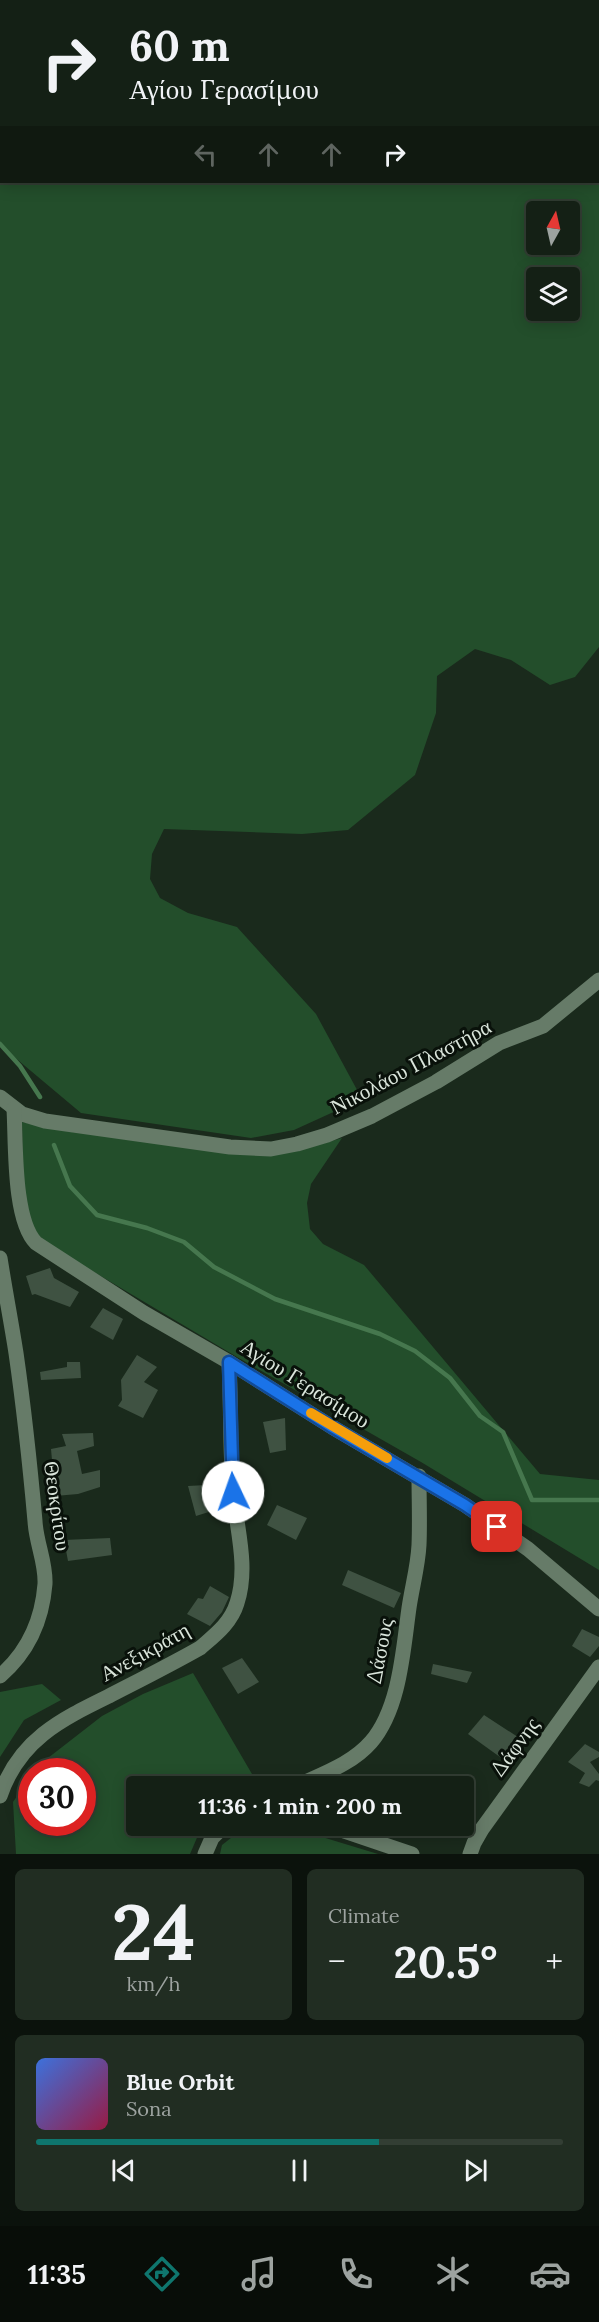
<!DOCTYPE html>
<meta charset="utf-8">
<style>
:root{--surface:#142015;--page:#212d22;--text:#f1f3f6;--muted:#9da3a0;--line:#333e34;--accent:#0f766e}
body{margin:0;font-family:Lora,serif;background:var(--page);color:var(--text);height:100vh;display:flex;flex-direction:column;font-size:22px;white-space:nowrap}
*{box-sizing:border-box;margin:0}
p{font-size:20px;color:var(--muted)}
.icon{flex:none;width:33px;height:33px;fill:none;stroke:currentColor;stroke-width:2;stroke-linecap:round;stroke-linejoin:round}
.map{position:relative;height:1854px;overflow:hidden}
.side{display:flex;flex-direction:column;gap:15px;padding:15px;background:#0b120c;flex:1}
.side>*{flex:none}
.guide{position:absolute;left:0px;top:0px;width:600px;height:183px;box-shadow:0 3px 15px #0003,0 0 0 2px var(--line);background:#142015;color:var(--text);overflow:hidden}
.needle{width:39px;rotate:8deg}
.controls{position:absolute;left:526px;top:201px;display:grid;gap:12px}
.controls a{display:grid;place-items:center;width:54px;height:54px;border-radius:6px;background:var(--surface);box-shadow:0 3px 15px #0003,0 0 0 2px var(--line);font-size:30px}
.speed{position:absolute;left:18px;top:1758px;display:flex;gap:12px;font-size:30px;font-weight:700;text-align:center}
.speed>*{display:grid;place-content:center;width:78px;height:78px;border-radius:50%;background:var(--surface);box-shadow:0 3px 15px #0003,0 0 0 2px var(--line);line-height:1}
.speed .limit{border:9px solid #d22;background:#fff;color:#111}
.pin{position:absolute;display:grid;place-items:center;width:51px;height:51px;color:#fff;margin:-26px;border-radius:12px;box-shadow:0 3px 9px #0006}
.me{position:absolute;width:66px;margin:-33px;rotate:357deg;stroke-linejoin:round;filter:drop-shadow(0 0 4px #0008)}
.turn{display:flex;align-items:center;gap:21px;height:126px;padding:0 30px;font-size:27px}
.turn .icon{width:78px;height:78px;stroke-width:2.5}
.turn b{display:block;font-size:42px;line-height:51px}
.lanes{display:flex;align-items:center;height:57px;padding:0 30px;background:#0003;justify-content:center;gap:30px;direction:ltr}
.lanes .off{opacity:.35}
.big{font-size:45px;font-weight:800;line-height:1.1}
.side .card{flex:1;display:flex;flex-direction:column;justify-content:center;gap:9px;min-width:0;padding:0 21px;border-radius:9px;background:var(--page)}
.side .dial{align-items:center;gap:0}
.dial b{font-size:78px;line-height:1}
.song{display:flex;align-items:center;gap:18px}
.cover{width:72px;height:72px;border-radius:9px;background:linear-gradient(135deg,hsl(220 70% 55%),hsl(340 70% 35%))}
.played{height:6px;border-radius:3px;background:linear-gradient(90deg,var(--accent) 65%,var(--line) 65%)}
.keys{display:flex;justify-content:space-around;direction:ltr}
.heat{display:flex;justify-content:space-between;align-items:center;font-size:33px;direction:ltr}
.side .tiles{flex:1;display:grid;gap:15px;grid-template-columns:1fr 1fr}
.card:last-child{grid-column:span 2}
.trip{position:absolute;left:126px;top:1776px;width:348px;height:60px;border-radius:6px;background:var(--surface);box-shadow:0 3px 15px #0003,0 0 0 2px var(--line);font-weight:800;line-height:60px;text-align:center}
.tab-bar{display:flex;height:96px;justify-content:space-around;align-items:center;background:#080d08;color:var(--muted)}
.tab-bar .icon{width:42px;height:42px}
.tab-bar .selected{color:var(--accent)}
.tab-bar b{font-size:27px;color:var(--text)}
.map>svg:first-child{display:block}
.green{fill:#234e2b;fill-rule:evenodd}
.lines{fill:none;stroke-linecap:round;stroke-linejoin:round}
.stream{stroke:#46774e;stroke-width:4.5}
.building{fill:#3f5242}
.minor{stroke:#667b68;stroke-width:15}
.route-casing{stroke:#114b97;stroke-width:15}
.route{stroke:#1a73e8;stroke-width:10}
.slow{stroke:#f59e0b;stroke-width:10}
.labels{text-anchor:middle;stroke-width:6;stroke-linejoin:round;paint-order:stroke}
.street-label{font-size:21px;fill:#dae5db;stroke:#09110a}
</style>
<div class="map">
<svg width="599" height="1854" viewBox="0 0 599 1854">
<rect width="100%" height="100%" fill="#1a2a1c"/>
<!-- green -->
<g class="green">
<path d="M0 0H599V647L575 677 550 685 511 660 475 649 437 676 436 713 415 775 348 830 302 834 164 829 152 854 150 879 160 898 188 913 237 927 316 1014 362 1099 294 1130 251 1138 81 1113 0 1045ZM2 2H598V182H2ZM537 212H570V244H537ZM537 278H570V310H537Z"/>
<path d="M22 1122 72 1132 297 1151 342 1138 311 1184 307 1203 310 1229 323 1244 364 1265 540 1474 599 1480V1570L421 1462 237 1357 67 1256C56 1248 37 1239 30 1226 21 1207 23 1146 22 1122Z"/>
<path d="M193 1673 259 1786H136V1826H202L190 1854H16L13 1802 31 1776 32 1822H82V1772L34 1771 39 1765 102 1716 143 1694Z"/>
<path d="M42 1684 61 1700 24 1720 0 1757V1692Z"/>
<path d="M246 1826H286L378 1854H220L222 1845Z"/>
</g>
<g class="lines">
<!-- stream -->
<g class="stream">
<path d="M0 1044 20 1066 40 1097"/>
<path d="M54 1145 70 1186 97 1215 147 1228 184 1242 214 1267 275 1299 380 1334 415 1351 450 1378 480 1416 503 1432 532 1500H599"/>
</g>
</g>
<!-- building -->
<g class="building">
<path d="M50 1268 54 1278 79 1292 70 1307 35 1294 32 1295 26 1276Z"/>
<path d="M103 1308 123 1319 113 1340 90 1327Z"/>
<path d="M137 1355 157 1367 144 1382 158 1390 143 1418 118 1406 122 1400 121 1380Z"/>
<path d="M67 1362H80L81 1378 41 1380 40 1372 67 1367Z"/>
<path d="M285 1418 286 1450 270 1453 263 1422Z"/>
<path d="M93 1433 94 1446 77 1451 82 1474 100 1470V1487L78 1494 55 1496 51 1471H53L51 1449 66 1446 62 1434Z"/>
<path d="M206 1485 212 1511 196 1516 188 1486Z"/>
<path d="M277 1505 307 1518 296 1540 267 1525Z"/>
<path d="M110 1538 112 1555 68 1561 64 1540Z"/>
<path d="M348 1570 401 1593 394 1608 342 1585Z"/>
<path d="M210 1586 229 1597 222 1612 210 1626 187 1614 198 1598 203 1599Z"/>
<path d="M582 1629 599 1637V1646L590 1657 572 1646Z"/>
<path d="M242 1658 259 1682 238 1694 222 1668Z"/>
<path d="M433 1664 472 1672 467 1683 431 1674Z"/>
<path d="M484 1715 524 1741 511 1765 468 1734Z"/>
<path d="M585 1744 599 1752V1757L590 1762 599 1774V1781L596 1780 589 1787 579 1783 585 1773 568 1762Z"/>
</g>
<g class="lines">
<!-- minor -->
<g class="minor">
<path d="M0 1097 22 1114 45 1121 230 1147 271 1149 297 1144 327 1135 372 1116 436 1082 499 1043 543 1026 599 980"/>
<path d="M14 1109C16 1143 13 1220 36 1243L144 1313 229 1362 332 1427 465 1505 528 1549 599 1609"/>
<path d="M0 1258C5 1290 11 1321 16 1353 24 1409 30 1465 35 1521 36 1543 46 1562 45 1584 42 1622 28 1652 0 1676"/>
<path d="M297 1786C322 1774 352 1764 371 1742 400 1708 403 1650 409 1608 412 1587 418 1566 419 1545 420 1522 419 1499 419 1476"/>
<path d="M0 1796C19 1740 60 1720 109 1696 140 1680 170 1665 200 1648 215 1635 231 1623 237 1603 249 1566 236 1527 233 1490 230 1447 231 1404 229 1362"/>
<path d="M329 1826 412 1854"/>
<path d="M205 1854 212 1838 224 1826"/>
<path d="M470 1854 474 1843 482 1829 599 1667"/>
</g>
</g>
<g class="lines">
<defs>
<path id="route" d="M233 1492 229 1362 332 1427 465 1505 497 1527"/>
</defs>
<!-- route casing -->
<use href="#route" class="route-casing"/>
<!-- route -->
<use href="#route" class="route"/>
<!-- slow -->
<path class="slow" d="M311 1413 387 1458"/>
</g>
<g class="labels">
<!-- street labels -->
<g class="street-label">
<text transform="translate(411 1067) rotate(-28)" y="7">Νικολάου Πλαστήρα</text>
<text transform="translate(305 1384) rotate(32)" y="7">Αγίου Γερασίμου</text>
<text transform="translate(57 1506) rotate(82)" y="7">Θεοκρίτου</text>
<text transform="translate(380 1651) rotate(-79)" y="7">Δάσους</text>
<text transform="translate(145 1652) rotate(-29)" y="7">Ανεξικράτη</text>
<text transform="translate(515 1747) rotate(-54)" y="7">Δάφνης</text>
</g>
</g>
</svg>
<div class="controls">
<a><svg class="needle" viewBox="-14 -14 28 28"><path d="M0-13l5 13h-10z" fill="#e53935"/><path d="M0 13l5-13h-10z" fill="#9da3a0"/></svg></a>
<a><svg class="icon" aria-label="layers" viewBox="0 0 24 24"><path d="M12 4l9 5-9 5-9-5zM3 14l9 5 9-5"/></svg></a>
</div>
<div class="speed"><div class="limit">30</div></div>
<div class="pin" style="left:497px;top:1527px;background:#d93025"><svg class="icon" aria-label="arrive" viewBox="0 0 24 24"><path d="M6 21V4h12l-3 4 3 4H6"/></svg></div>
<svg class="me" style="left:233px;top:1492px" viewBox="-20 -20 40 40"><circle r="19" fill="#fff"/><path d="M0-13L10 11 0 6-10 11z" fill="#1a73e8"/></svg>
<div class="trip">11:36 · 1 min · 200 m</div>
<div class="guide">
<div class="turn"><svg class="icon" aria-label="right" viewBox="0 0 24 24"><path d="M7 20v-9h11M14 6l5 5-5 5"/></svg><div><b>60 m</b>Αγίου Γερασίμου</div></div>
<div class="lanes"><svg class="icon off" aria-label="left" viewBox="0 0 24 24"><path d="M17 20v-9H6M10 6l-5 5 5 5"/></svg><svg class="icon off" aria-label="ahead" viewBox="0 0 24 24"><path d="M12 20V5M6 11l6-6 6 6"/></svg><svg class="icon off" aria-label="ahead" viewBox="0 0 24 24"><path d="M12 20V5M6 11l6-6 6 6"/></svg><svg class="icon" aria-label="right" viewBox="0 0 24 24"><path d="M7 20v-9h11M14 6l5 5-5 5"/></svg></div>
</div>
</div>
<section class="side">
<div class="tiles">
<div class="card dial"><b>24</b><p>km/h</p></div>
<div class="card"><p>Climate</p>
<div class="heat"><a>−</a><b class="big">20.5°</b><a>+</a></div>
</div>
<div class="card">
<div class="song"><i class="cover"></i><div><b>Blue Orbit</b><p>Sona</p></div></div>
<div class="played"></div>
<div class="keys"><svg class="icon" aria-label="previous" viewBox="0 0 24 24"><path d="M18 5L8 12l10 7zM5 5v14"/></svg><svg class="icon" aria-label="pause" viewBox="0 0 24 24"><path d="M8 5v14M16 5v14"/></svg><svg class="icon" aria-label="next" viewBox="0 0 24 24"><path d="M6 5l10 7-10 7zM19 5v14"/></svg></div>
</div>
</div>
</section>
<nav class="tab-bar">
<b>11:35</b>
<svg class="icon selected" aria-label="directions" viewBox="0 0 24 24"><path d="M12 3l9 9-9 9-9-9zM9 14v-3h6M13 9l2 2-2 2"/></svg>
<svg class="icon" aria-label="music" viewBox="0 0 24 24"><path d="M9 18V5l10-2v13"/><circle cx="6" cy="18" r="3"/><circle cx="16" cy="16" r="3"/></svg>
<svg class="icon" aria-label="phone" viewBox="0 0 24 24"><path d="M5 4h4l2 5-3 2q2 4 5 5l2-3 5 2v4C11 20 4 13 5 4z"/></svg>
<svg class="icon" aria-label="climate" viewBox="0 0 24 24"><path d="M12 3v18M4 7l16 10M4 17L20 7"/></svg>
<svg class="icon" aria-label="car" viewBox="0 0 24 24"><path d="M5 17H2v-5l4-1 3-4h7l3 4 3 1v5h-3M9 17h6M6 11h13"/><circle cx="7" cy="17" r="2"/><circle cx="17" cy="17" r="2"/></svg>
</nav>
